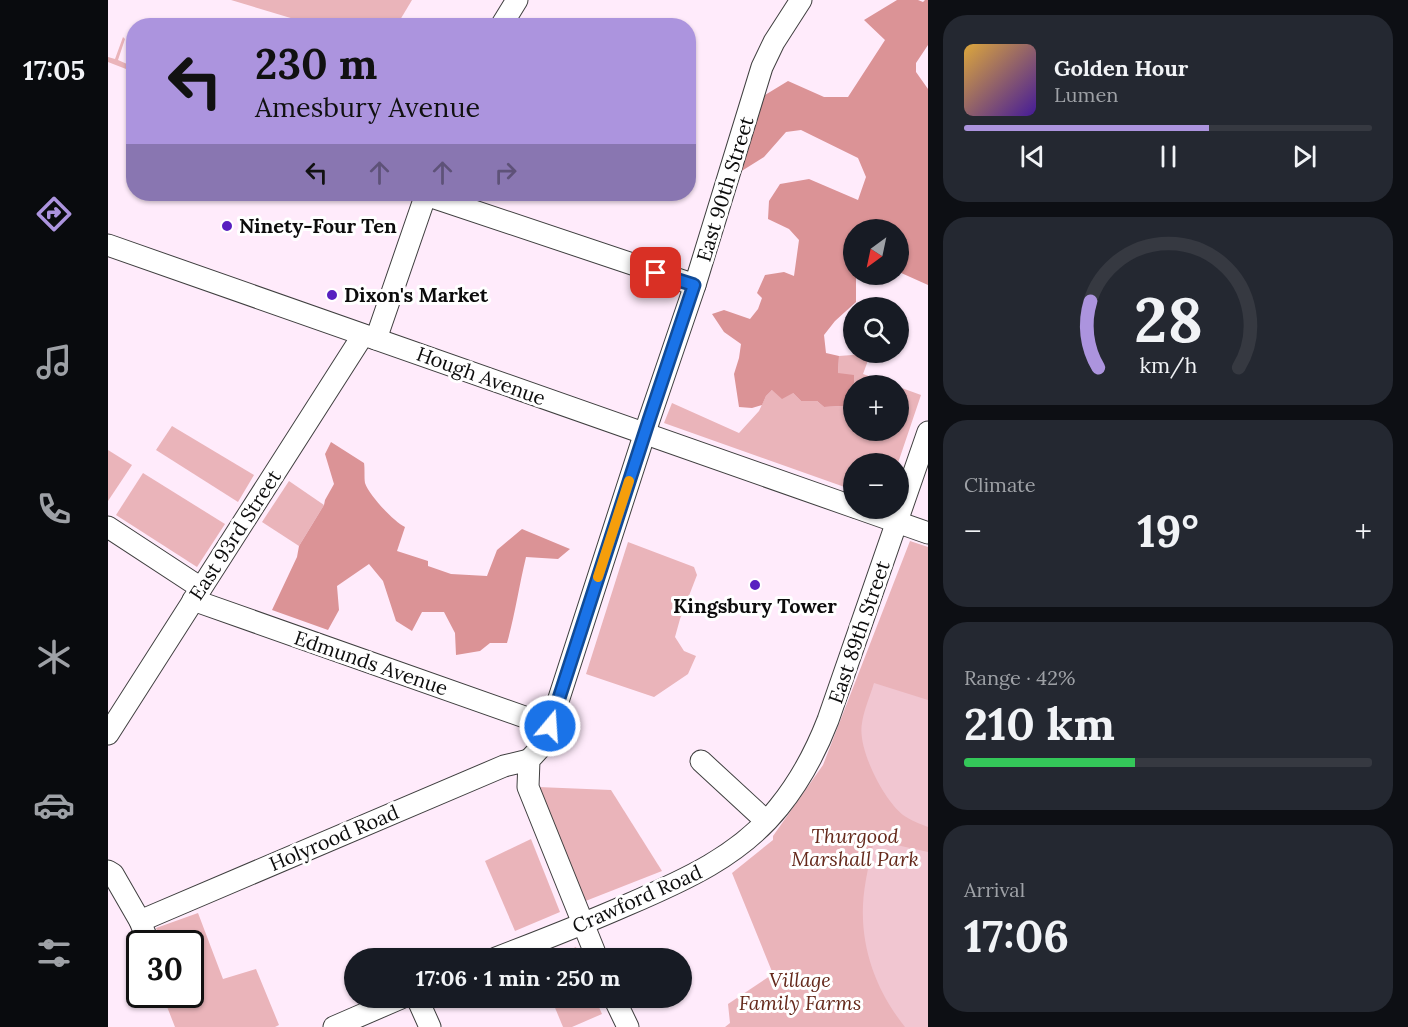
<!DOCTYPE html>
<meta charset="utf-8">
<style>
:root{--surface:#171b24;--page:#242831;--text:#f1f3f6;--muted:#9ea1a6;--line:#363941;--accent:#ac94de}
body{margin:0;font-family:Lora,serif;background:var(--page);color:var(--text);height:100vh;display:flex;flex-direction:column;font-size:22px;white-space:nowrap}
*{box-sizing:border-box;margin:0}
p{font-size:20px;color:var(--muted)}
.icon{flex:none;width:33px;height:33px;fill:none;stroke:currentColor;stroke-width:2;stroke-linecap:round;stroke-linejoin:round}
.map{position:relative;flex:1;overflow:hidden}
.sheet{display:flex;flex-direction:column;gap:15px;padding:15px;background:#0d0f14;width:480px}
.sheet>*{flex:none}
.hud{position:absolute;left:18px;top:18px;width:570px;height:183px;border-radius:24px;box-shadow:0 2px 4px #0004;background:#ac94de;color:#111;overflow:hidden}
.needle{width:39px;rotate:213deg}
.controls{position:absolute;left:735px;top:219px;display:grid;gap:12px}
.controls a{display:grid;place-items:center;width:66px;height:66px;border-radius:50%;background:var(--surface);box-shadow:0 2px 4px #0004;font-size:30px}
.speed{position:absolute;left:18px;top:930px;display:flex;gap:12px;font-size:30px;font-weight:700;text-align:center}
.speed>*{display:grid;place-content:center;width:78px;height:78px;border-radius:50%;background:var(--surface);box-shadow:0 2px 4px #0004;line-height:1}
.speed .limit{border:3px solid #111;border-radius:9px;background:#fff;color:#111}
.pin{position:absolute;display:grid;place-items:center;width:51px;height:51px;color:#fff;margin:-26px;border-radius:12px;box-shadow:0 3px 9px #0006}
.me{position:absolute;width:66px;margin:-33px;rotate:18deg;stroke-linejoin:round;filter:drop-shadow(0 0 4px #0008)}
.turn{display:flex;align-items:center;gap:21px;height:126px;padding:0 30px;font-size:27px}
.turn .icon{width:78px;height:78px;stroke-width:2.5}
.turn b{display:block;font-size:42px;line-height:51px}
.lanes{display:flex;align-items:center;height:57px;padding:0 30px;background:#0003;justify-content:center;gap:30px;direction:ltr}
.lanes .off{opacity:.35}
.big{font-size:45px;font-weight:700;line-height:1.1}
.sheet .tile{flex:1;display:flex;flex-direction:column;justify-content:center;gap:9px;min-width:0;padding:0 21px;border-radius:24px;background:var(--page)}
.sheet .dial{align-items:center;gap:0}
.dial svg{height:156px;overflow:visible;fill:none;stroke:var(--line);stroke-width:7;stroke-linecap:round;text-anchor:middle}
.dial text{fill:var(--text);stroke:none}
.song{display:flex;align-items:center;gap:18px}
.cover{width:72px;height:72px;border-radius:9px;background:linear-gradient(135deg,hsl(40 70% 55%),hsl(260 70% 35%))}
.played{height:6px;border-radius:3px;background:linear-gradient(90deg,var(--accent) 60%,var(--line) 60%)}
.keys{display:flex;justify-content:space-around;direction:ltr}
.heat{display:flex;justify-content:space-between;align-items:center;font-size:33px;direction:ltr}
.charge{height:9px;border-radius:4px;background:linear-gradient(90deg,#34c759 42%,var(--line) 0)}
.trip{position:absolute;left:236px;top:948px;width:348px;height:60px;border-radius:30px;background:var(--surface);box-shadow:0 2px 4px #0004;font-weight:700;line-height:60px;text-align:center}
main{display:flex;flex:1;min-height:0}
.tabs{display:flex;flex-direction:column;width:108px;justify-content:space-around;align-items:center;background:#090b0e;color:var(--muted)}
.tabs .icon{width:42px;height:42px}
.tabs .current{color:var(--accent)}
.tabs b{font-size:27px;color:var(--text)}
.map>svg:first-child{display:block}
.green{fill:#eab4ba}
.forest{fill:#db9396}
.pitch{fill:#f1c6d1}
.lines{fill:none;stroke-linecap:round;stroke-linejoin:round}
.minor-casing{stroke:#3f3f3f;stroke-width:23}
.minor{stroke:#fff;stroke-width:21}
.route-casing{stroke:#114b97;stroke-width:15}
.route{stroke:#1a73e8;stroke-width:10}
.slow{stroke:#f59e0b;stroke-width:10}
.poi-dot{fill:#5820c0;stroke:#fff;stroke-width:2}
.labels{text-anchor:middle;stroke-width:6;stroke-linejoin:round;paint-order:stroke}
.street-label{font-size:20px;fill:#0c0c0c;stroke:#fff}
.poi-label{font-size:20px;font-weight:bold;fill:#0c0c0c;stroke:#fff;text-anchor:start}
.park-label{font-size:20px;font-style:italic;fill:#65291b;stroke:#fff}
</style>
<main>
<nav class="tabs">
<b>17:05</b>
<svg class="icon current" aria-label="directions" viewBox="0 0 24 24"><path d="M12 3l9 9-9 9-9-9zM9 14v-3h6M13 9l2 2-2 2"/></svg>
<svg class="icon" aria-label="music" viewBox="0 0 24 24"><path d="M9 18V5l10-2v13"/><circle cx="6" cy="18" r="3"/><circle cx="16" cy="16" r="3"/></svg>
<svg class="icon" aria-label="phone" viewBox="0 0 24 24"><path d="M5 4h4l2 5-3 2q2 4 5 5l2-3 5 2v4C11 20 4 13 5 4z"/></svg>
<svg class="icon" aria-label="climate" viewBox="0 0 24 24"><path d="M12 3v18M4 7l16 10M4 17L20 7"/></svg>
<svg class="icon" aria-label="car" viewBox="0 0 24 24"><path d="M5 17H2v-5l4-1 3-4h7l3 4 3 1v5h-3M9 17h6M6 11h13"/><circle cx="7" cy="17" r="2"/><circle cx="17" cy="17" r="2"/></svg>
<svg class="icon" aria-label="filters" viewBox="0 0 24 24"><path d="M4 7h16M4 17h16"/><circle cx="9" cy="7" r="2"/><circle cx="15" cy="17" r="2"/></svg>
</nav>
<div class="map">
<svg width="820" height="1027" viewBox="0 0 820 1027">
<rect width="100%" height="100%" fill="#ffebfb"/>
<!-- green -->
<g class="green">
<path d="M123 0H304L289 25H206Z"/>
<path d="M15 37 17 39 10 60 19 64 18 69 0 62V57L7 59Z"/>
<path d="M752 353 762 355 755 374 786 385 746 386 745 389 740 390 730 373 731 356 744 355Z"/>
<path d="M791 387 813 395 790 463 746 464 745 490 556 423 564 403 631 433 651 411 658 396 664 390 685 393 693 401H709L716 407 734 406 742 411 743 420 745 422 746 430 759 431 761 432 764 430H790L791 421 794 417V408L791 407Z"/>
<path d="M64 426 146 475 130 502 48 450Z"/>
<path d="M0 450 24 465 0 501Z"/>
<path d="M35 473 117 524 89 567 8 515Z"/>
<path d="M181 481 216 505 191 546 154 522Z"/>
<path d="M802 541 820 547V1027H617L622 1023 620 1004 665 974 624 873 665 840V836L715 765Z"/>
<path d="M520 542 586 567 589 575 572 619 567 637 576 651 588 656 580 674 546 697 478 674Z"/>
<path d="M430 787 503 790 554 871 475 902Z"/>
<path d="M423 839 452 912 407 931 377 861Z"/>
<path d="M90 913 115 979 148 969 171 1025 167 1027H67L56 999 64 995 82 994V944L54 943 48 928Z"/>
<path d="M468 947 472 958H441Z"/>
<path d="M443 998H487L494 1014 464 1027H455Z"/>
</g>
<!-- forest -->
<g class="forest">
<path d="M789 0H810L815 2 817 0H820V45L808 63V72L820 89V285L791 272 790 230H746V274L748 275V302L727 321 716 335 718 353 731 356 730 373 746 375V383L741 389H745V422L743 420 742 411 734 406 716 407 709 401H693L685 393 674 399 664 390 658 396 654 405 644 408 631 407 626 374 631 358 633 344 616 332 604 314 616 310 642 319 650 309 654 298 649 293 657 275 676 272 686 276 691 240 681 229 660 219 661 201 672 184 701 179 750 200 758 177 750 158 693 130 678 132 656 157 632 172 657 95 680 81 716 97H740L777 40 756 20Z"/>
<path d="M223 442 256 463C257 469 256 477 257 483 261 495 286 522 297 527L289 551 320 561V566L343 574 379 576 389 550 414 529 462 549 450 559 418 557C411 586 407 615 399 643H382L372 651 348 655 347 633 336 612H314L304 631 288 621 275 581 261 564 229 586 231 610 220 630 164 610 189 557 191 546 216 505 217 500 226 484 217 454Z"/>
</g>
<!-- pitch -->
<g class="pitch">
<path d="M766 683 820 700V827C812 824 802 820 795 815 775 799 749 748 754 723 756 710 762 696 766 683Z"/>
<path d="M766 840 820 852V1027H797C769 992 753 950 755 905 756 883 762 861 766 840Z"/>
</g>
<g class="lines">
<defs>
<g id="minor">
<path d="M393 26 409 0"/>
<path d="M318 195 587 285"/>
<path d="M0 245 746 507"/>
<path d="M268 339 318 194"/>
<path d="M749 508 820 533"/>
<path d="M0 527 93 588"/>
<path d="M85 600 442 726"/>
<path d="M0 734 255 335"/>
<path d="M593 761 658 821"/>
<path d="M0 871 5 874 32 921 41 944"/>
<path d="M32 921 396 766 421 760"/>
<path d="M388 958C432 941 476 924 519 905 575 881 632 856 671 807 692 781 708 751 720 720L820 432"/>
<path d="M489 958 420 787 421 760 433 747 442 726 541 420 587 285 654 67 666 42 693 0"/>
<path d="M309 998 322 1027"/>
<path d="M506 998 520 1027"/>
<path d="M226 1027 293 998"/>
</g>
</defs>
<!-- minor casing -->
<use href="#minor" class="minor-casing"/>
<!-- minor -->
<use href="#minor" class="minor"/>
</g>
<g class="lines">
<defs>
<path id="route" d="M442 726 541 420 586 285 548 273"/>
</defs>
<!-- route casing -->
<use href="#route" class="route-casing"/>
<!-- route -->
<use href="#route" class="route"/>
<!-- slow -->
<path class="slow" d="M490 577 521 481"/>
</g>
<!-- markers -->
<g class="poi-dot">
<circle cx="119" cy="226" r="6"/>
<circle cx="224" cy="295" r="6"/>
<circle cx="647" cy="585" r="6"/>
</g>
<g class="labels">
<!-- street labels -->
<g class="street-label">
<text transform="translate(617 189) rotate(-73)" y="7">East 90th Street</text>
<text transform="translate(373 376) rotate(20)" y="7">Hough Avenue</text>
<text transform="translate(127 535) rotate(-57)" y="7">East 93rd Street</text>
<text transform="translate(751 632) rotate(-71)" y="7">East 89th Street</text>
<text transform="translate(263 663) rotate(19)" y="7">Edmunds Avenue</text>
<text transform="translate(226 838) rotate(-23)" y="7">Holyrood Road</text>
<text transform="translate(529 899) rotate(-24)" y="7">Crawford Road</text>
</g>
<!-- poi labels -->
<g class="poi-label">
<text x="131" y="233">Ninety-Four Ten</text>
<text x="236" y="302">Dixon's Market</text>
<text x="647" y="613" text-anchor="middle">Kingsbury Tower</text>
</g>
<!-- park labels -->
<g class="park-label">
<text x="747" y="843">Thurgood<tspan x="747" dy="23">Marshall Park</tspan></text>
<text x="692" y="987">Village<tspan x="692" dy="23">Family Farms</tspan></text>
</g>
</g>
</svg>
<div class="controls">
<a><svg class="needle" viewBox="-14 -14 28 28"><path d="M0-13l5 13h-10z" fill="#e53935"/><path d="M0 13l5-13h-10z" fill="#9ea1a6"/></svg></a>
<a><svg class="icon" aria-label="search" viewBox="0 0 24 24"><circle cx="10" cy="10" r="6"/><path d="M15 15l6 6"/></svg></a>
<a>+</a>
<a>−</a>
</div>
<div class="speed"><div class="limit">30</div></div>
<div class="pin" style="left:548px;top:273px;background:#d93025"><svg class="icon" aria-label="arrive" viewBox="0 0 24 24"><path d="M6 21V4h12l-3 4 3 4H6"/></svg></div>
<svg class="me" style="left:442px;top:726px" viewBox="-20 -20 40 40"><circle r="17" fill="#1a73e8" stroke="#fff" stroke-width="3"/><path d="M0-11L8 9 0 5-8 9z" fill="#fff"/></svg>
<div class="trip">17:06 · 1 min · 250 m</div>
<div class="hud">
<div class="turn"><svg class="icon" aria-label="left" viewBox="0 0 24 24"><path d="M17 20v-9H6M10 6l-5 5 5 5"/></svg><div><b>230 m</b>Amesbury Avenue</div></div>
<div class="lanes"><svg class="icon" aria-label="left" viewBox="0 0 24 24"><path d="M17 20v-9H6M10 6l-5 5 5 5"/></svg><svg class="icon off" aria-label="ahead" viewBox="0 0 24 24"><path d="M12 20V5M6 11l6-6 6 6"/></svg><svg class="icon off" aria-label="ahead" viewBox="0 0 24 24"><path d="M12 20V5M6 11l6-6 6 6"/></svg><svg class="icon off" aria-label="right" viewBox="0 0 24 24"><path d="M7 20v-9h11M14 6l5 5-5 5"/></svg></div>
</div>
</div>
<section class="sheet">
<div class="tile">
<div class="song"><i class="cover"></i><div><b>Golden Hour</b><p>Lumen</p></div></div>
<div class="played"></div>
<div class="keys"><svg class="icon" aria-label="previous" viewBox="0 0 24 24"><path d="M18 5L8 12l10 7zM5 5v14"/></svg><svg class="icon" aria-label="pause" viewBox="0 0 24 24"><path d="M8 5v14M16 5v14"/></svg><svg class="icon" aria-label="next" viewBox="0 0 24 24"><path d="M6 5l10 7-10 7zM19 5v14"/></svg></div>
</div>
<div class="tile dial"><svg viewBox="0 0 100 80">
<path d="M14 69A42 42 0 1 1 86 69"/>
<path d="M14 69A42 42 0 0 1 10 35" stroke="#ac94de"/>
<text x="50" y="56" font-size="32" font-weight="700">28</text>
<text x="50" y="72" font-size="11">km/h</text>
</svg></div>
<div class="tile"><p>Climate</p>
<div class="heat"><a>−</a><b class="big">19°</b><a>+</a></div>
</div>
<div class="tile"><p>Range · 42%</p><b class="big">210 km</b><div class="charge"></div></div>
<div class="tile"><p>Arrival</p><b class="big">17:06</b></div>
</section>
</main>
